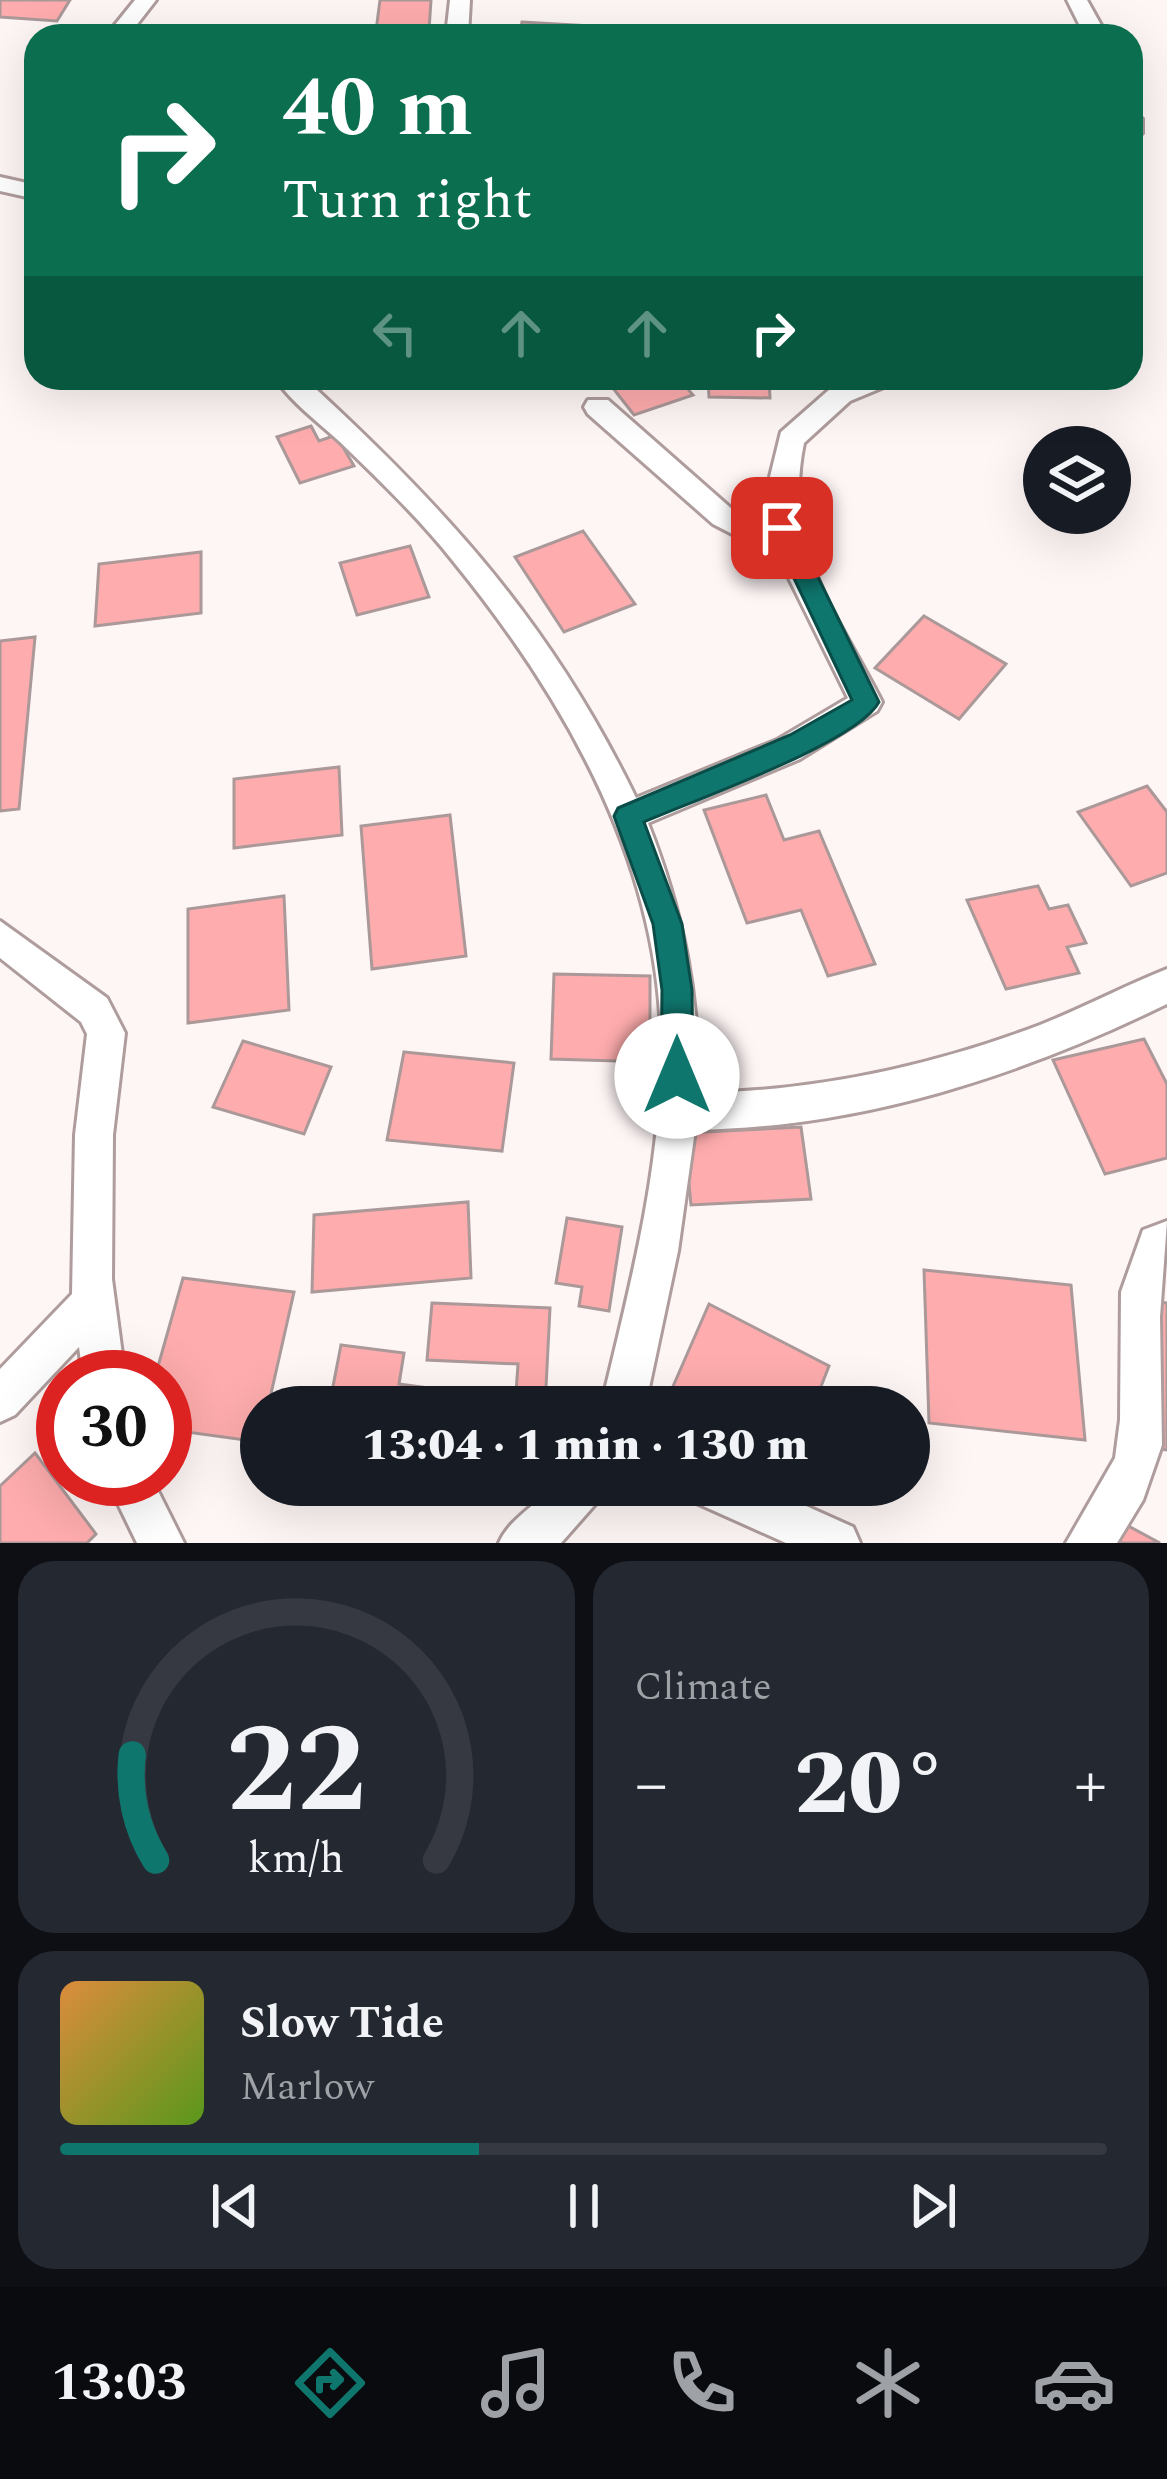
<!DOCTYPE html>
<meta charset="utf-8">
<style>
:root{--surface:#171b24;--page:#242831;--text:#f1f3f6;--muted:#9ea1a6;--line:#363941;--accent:#0f766e}
body{margin:0;font-family:Spectral,serif;background:var(--page);color:var(--text);height:100vh;display:flex;flex-direction:column;font-size:45px;white-space:nowrap}
*{box-sizing:border-box;margin:0}
p{font-size:39px;color:var(--muted)}
.icon{flex:none;width:66px;height:66px;fill:none;stroke:currentColor;stroke-width:2;stroke-linecap:round;stroke-linejoin:round}
.map{position:relative;height:1543px;overflow:hidden}
.side{display:flex;flex-direction:column;gap:18px;padding:18px;background:#0d0f14;flex:1}
.side>*{flex:none}
.guide{position:absolute;left:24px;top:24px;width:1119px;height:366px;border-radius:36px;box-shadow:0 12px 48px #0002;background:#0b6e4f;color:#fff;overflow:hidden}
.buttons{position:absolute;left:1023px;top:426px;display:grid;gap:24px}
.buttons a{display:grid;place-items:center;width:108px;height:108px;border-radius:50%;background:var(--surface);box-shadow:0 12px 48px #0002;font-size:60px}
.speed{position:absolute;left:36px;top:1350px;display:flex;gap:24px;font-size:60px;font-weight:700;text-align:center}
.speed>*{display:grid;place-content:center;width:156px;height:156px;border-radius:50%;background:var(--surface);box-shadow:0 12px 48px #0002;line-height:1}
.speed .limit{border:18px solid #d22;background:#fff;color:#111}
.pin{position:absolute;display:grid;place-items:center;width:102px;height:102px;color:#fff;margin:-51px;border-radius:24px;box-shadow:0 6px 18px #0006}
.me{position:absolute;width:132px;margin:-66px;rotate:0deg;stroke-linejoin:round;filter:drop-shadow(0 0 9px #0008)}
.turn{display:flex;align-items:center;gap:42px;height:252px;padding:0 60px;font-size:54px}
.turn .icon{width:156px;height:156px;stroke-width:2.5}
.turn b{display:block;font-size:84px;line-height:102px}
.lanes{display:flex;align-items:center;height:114px;padding:0 60px;background:#0003;justify-content:center;gap:60px;direction:ltr}
.lanes .off{opacity:.35}
.big{font-size:90px;font-weight:800;line-height:1.1}
.side .card{flex:1;display:flex;flex-direction:column;justify-content:center;gap:18px;min-width:0;padding:0 42px;border-radius:36px;background:var(--page)}
.side .dial{align-items:center;gap:0}
.dial svg{height:312px;overflow:visible;fill:none;stroke:var(--line);stroke-width:7;stroke-linecap:round;text-anchor:middle}
.dial text{fill:var(--text);stroke:none}
.song{display:flex;align-items:center;gap:36px}
.cover{width:144px;height:144px;border-radius:18px;background:linear-gradient(135deg,hsl(30 70% 55%),hsl(90 70% 35%))}
.played{height:12px;border-radius:6px;background:linear-gradient(90deg,var(--accent) 40%,var(--line) 40%)}
.keys{display:flex;justify-content:space-around;direction:ltr}
.heat{display:flex;justify-content:space-between;align-items:center;font-size:66px;direction:ltr}
.side .tiles{flex:1;display:grid;gap:18px;grid-template-columns:1fr 1fr}
.card:last-child{grid-column:span 2}
.trip{position:absolute;left:240px;top:1386px;width:690px;height:120px;border-radius:60px;background:var(--surface);box-shadow:0 12px 48px #0002;font-weight:800;line-height:120px;text-align:center}
.tab-bar{display:flex;height:192px;justify-content:space-around;align-items:center;background:#090b0e;color:var(--muted)}
.tab-bar .icon{width:84px;height:84px}
.tab-bar .selected{color:var(--accent)}
.tab-bar b{font-size:54px;color:var(--text)}
.map>svg:first-child{display:block}
.building{fill:#feacad;stroke:#ab9898;stroke-width:3}
.lines{fill:none;stroke-linecap:round;stroke-linejoin:round}
.street-casing{stroke:#af9c9c;stroke-width:6}
.street{fill:#fff;fill-rule:evenodd}
.route{fill:#0f766e;stroke:#0a4d48;stroke-width:3}
</style>
<div class="map">
<svg width="1167" height="1543" viewBox="0 0 1167 1543">
<rect width="100%" height="100%" fill="#fef5f5"/>
<!-- building -->
<g class="building">
<path d="M0 0H70L57 21 0 17Z"/>
<path d="M380 0H431L429 30 376 31Z"/>
<path d="M522 22 590 26 588 36H519Z"/>
<path d="M605 378H678L693 395 634 415Z"/>
<path d="M708 378H769L770 398 709 397Z"/>
<path d="M311 426 319 441 336 435 354 466 300 483 277 437Z"/>
<path d="M583 531 635 604 564 632 515 557Z"/>
<path d="M410 546 429 597 357 615 340 563Z"/>
<path d="M201 552V613L95 626 99 564Z"/>
<path d="M924 616 1006 664 959 719 875 668Z"/>
<path d="M35 637 19 809 0 811V641Z"/>
<path d="M339 767 342 835 234 848V779Z"/>
<path d="M1147 786 1167 812V873L1131 886 1078 812Z"/>
<path d="M766 795 784 840 819 831 875 964 828 976 801 910 747 923 704 810Z"/>
<path d="M450 815 466 956 372 969 361 826Z"/>
<path d="M1038 886 1049 909 1068 905 1086 943 1067 947 1079 973 1006 989 967 900Z"/>
<path d="M284 896 289 1010 188 1023V909Z"/>
<path d="M554 974 650 976V1062L551 1059Z"/>
<path d="M1144 1039 1167 1084V1158L1105 1174 1053 1060Z"/>
<path d="M243 1041 331 1067 304 1134 213 1107Z"/>
<path d="M404 1052 514 1063 502 1151 387 1140Z"/>
<path d="M801 1127 811 1199 691 1205 684 1133Z"/>
<path d="M468 1202 471 1278 312 1292 314 1215Z"/>
<path d="M567 1218 622 1227 609 1311 579 1306 582 1287 556 1283Z"/>
<path d="M924 1270 1071 1285 1085 1440 929 1423Z"/>
<path d="M183 1278 294 1292 268 1407H261L260 1442 165 1429V1377H155Z"/>
<path d="M1141 1300 1167 1303V1450L1159 1449Z"/>
<path d="M432 1303 550 1308 545 1407H515L518 1364 427 1360Z"/>
<path d="M709 1304 829 1366 813 1407H664Z"/>
<path d="M341 1345 404 1353 399 1384 489 1396 487 1407H329Z"/>
<path d="M35 1453 96 1534 87 1543H0V1486Z"/>
<path d="M313 1485H427L424 1503Z"/>
<path d="M1119 1521 1160 1543H1113Z"/>
</g>
<g class="lines">
<defs>
<g id="street">
<path d="M135 0H156L128 36H106Z"/>
<path d="M450 0H470L468 36H446Z"/>
<path d="M1067 0H1087L1107 36H1085Z"/>
<path d="M1131 112 1142 119V133L1131 140Z"/>
<path d="M0 177 36 185V199L0 191Z"/>
<path d="M275 378H304C446 508 551 623 636 798L777 740 848 698 779 558 713 524 588 414 584 407 588 400H608L733 510 770 528 769 481 781 432 830 389 857 378H895L891 384 850 401 804 443C782 547 837 614 882 702L877 711 800 759 648 823C683 912 700 997 698 1093 816 1091 929 1067 1040 1025 1083 1008 1124 986 1167 969V1004C1017 1077 862 1127 695 1130L678 1251 645 1407H601C630 1286 663 1163 661 1038 658 860 563 696 453 561 419 518 379 480 340 442 318 422 291 402 275 378Z"/>
<path d="M0 921 107 998 125 1033 113 1135 112 1279 125 1377H83L79 1347 15 1415 0 1422V1369L72 1294 75 1135 87 1034 81 1022 0 958Z"/>
<path d="M1167 1221 1160 1317 1162 1445 1143 1500 1117 1543H1066L1115 1458 1120 1420 1121 1292 1143 1230Z"/>
<path d="M106 1479H152L184 1543H137Z"/>
<path d="M553 1485H604L598 1501 561 1543H499C509 1519 536 1506 553 1485Z"/>
<path d="M686 1485H759L853 1527 860 1543H786L692 1501Z"/>
</g>
</defs>
<!-- street casing -->
<use href="#street" class="street-casing"/>
<!-- street -->
<use href="#street" class="street"/>
</g>
<!-- route -->
<path class="route" d="M782 519 794 528 879 702C857 743 694 800 644 822L682 924 692 990 693 1076 688 1086 677 1091 666 1086 661 1076 662 990 653 924 614 816 618 808 790 735 852 700 770 528Z"/>
</svg>
<div class="buttons">
<a><svg class="icon" aria-label="layers" viewBox="0 0 24 24"><path d="M12 4l9 5-9 5-9-5zM3 14l9 5 9-5"/></svg></a>
</div>
<div class="speed"><div class="limit">30</div></div>
<div class="pin" style="left:782px;top:528px;background:#d93025"><svg class="icon" aria-label="arrive" viewBox="0 0 24 24"><path d="M6 21V4h12l-3 4 3 4H6"/></svg></div>
<svg class="me" style="left:677px;top:1076px" viewBox="-20 -20 40 40"><circle r="19" fill="#fff"/><path d="M0-13L10 11 0 6-10 11z" fill="#0f766e"/></svg>
<div class="trip">13:04 · 1 min · 130 m</div>
<div class="guide">
<div class="turn"><svg class="icon" aria-label="right" viewBox="0 0 24 24"><path d="M7 20v-9h11M14 6l5 5-5 5"/></svg><div><b>40 m</b>Turn right</div></div>
<div class="lanes"><svg class="icon off" aria-label="left" viewBox="0 0 24 24"><path d="M17 20v-9H6M10 6l-5 5 5 5"/></svg><svg class="icon off" aria-label="ahead" viewBox="0 0 24 24"><path d="M12 20V5M6 11l6-6 6 6"/></svg><svg class="icon off" aria-label="ahead" viewBox="0 0 24 24"><path d="M12 20V5M6 11l6-6 6 6"/></svg><svg class="icon" aria-label="right" viewBox="0 0 24 24"><path d="M7 20v-9h11M14 6l5 5-5 5"/></svg></div>
</div>
</div>
<section class="side">
<div class="tiles">
<div class="card dial"><svg viewBox="0 0 100 80">
<path d="M14 69A42 42 0 1 1 86 69"/>
<path d="M14 69A42 42 0 0 1 8 42" stroke="#0f766e"/>
<text x="50" y="56" font-size="32" font-weight="700">22</text>
<text x="50" y="72" font-size="11">km/h</text>
</svg></div>
<div class="card"><p>Climate</p>
<div class="heat"><a>−</a><b class="big">20°</b><a>+</a></div>
</div>
<div class="card">
<div class="song"><i class="cover"></i><div><b>Slow Tide</b><p>Marlow</p></div></div>
<div class="played"></div>
<div class="keys"><svg class="icon" aria-label="previous" viewBox="0 0 24 24"><path d="M18 5L8 12l10 7zM5 5v14"/></svg><svg class="icon" aria-label="pause" viewBox="0 0 24 24"><path d="M8 5v14M16 5v14"/></svg><svg class="icon" aria-label="next" viewBox="0 0 24 24"><path d="M6 5l10 7-10 7zM19 5v14"/></svg></div>
</div>
</div>
</section>
<nav class="tab-bar">
<b>13:03</b>
<svg class="icon selected" aria-label="directions" viewBox="0 0 24 24"><path d="M12 3l9 9-9 9-9-9zM9 14v-3h6M13 9l2 2-2 2"/></svg>
<svg class="icon" aria-label="music" viewBox="0 0 24 24"><path d="M9 18V5l10-2v13"/><circle cx="6" cy="18" r="3"/><circle cx="16" cy="16" r="3"/></svg>
<svg class="icon" aria-label="phone" viewBox="0 0 24 24"><path d="M5 4h4l2 5-3 2q2 4 5 5l2-3 5 2v4C11 20 4 13 5 4z"/></svg>
<svg class="icon" aria-label="climate" viewBox="0 0 24 24"><path d="M12 3v18M4 7l16 10M4 17L20 7"/></svg>
<svg class="icon" aria-label="car" viewBox="0 0 24 24"><path d="M5 17H2v-5l4-1 3-4h7l3 4 3 1v5h-3M9 17h6M6 11h13"/><circle cx="7" cy="17" r="2"/><circle cx="17" cy="17" r="2"/></svg>
</nav>
